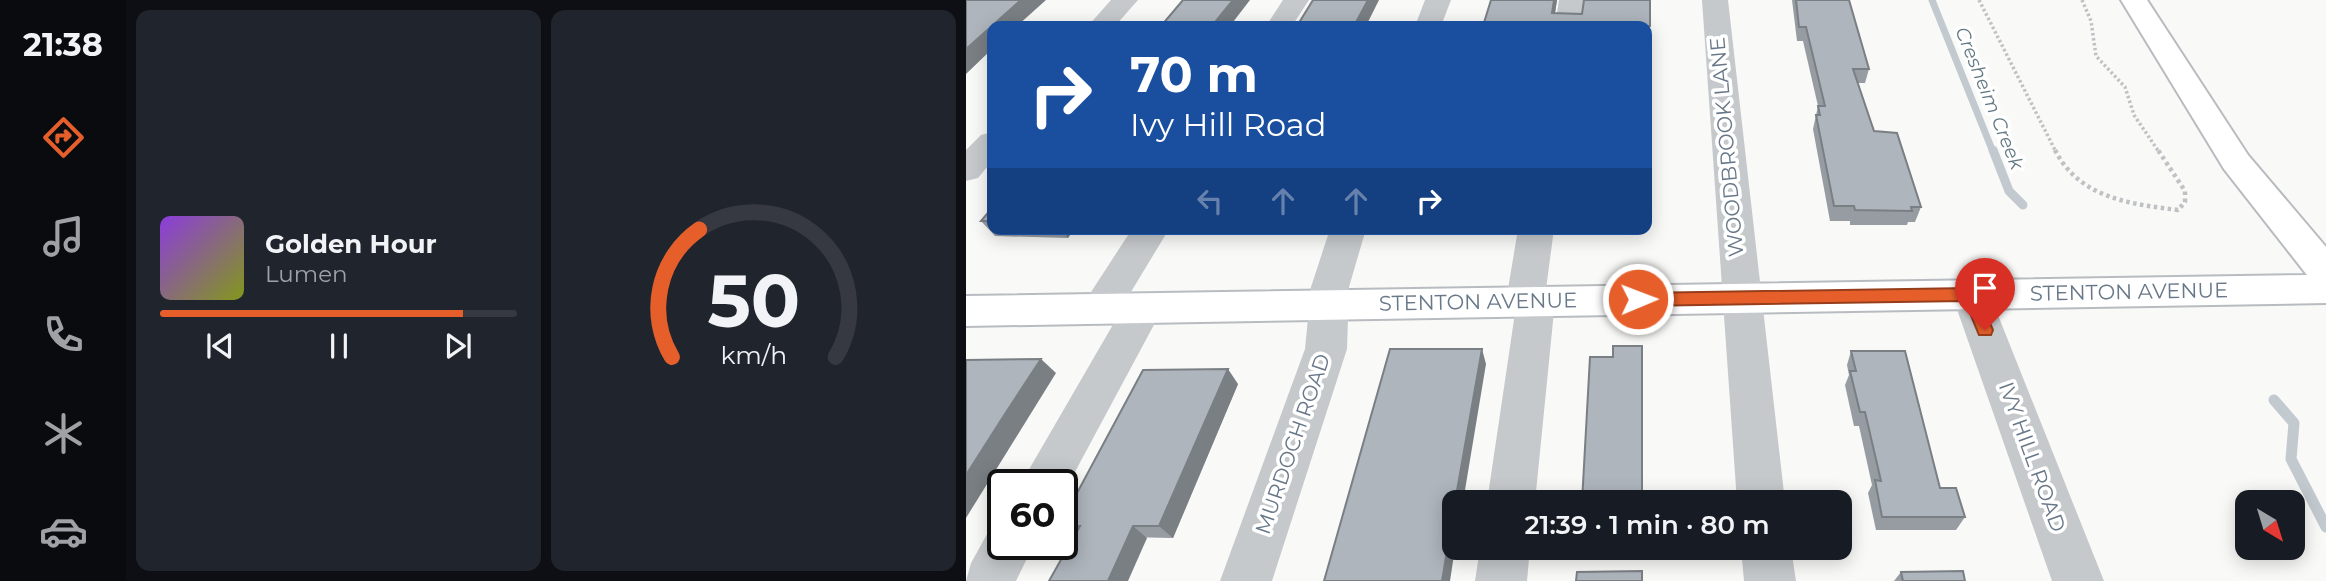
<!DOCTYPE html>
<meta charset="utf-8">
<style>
:root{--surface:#171b24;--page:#20242c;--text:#f1f3f6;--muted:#9ea1a6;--line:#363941;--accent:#e65f2a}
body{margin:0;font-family:Montserrat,sans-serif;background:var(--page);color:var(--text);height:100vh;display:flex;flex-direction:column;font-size:26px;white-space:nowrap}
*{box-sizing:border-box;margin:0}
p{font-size:23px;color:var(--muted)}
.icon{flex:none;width:38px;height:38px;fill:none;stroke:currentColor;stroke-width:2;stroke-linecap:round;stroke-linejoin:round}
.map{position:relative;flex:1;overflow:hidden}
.drawer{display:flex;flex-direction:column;gap:10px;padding:10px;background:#0d0f14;width:840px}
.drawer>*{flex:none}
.guide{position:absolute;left:21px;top:21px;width:665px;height:214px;border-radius:14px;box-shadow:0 4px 18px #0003;background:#1a4fa0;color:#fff;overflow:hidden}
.needle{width:46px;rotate:142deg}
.fabs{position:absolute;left:1269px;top:490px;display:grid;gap:14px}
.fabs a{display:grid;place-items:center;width:70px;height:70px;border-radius:14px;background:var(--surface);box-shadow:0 4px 18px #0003;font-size:35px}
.speed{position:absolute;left:21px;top:469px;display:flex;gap:14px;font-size:35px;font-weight:700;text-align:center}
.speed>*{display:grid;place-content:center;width:91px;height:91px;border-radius:50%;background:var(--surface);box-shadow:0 4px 18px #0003;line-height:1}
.speed .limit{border:4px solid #111;border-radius:10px;background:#fff;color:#111}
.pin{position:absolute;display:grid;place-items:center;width:60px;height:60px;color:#fff;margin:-72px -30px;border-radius:50% 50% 50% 0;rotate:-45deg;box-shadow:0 0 7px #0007}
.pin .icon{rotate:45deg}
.me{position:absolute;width:77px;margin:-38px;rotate:89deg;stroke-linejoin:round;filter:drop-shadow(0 0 5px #0008)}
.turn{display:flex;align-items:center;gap:24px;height:147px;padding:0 28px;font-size:32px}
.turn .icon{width:91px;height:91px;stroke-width:2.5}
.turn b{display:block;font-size:49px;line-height:60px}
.lanes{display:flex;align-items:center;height:66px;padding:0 28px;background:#0003;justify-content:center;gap:35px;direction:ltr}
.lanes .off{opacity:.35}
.drawer .card{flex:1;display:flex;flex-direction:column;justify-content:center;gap:10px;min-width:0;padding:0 24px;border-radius:14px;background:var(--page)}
.drawer .dial{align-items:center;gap:0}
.dial svg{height:182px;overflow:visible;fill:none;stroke:var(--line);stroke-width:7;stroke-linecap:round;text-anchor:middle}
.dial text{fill:var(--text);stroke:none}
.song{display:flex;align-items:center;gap:21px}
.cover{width:84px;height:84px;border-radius:10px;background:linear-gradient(135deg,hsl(270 70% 55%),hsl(70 70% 35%))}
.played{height:7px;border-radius:4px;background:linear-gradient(90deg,var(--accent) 85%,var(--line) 85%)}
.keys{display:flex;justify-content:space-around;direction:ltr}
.drawer .tiles{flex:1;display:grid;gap:10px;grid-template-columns:repeat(2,1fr)}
.trip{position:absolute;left:476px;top:490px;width:410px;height:70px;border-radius:14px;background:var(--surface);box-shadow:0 4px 18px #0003;font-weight:600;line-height:70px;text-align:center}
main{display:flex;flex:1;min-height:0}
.tabs{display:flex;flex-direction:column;width:126px;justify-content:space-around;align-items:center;background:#090b0e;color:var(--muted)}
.tabs .icon{width:49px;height:49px}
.tabs .selected{color:var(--accent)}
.tabs b{font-size:32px;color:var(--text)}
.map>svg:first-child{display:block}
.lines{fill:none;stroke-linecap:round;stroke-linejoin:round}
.stream-far2{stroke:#c2cad0;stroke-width:7}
.stream-far1{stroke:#c2cad0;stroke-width:9}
.stream{stroke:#c2cad0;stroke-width:11}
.major-casing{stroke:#b8bcc0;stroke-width:4}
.path-far1{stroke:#bfc1c4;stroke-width:3.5;stroke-dasharray:2.5 2.5;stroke-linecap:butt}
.path{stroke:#bfc1c4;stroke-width:4.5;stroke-dasharray:3.5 3.5;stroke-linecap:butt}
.minor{fill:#c5c9cc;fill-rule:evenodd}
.major{fill:#fff;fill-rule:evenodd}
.wall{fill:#969ca2}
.shaded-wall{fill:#7a7f84}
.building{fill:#aeb5bc;stroke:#7a7f84;stroke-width:2}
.route{fill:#e65f2a;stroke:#963e1b;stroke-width:2}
.labels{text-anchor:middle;stroke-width:7;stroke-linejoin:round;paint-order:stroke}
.far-water-label{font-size:19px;font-style:italic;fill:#637983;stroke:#fff}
.street-label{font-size:21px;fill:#687888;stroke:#fff}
</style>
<main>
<nav class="tabs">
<b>21:38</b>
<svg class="icon selected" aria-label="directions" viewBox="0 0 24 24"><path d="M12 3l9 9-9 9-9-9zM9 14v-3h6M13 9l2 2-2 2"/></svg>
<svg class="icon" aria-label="music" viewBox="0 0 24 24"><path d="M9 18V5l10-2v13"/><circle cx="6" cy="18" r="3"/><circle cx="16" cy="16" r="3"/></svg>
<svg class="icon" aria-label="phone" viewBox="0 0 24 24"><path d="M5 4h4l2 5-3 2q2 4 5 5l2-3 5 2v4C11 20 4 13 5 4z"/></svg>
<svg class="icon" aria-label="climate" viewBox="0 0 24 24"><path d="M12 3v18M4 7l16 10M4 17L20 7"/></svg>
<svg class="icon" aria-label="car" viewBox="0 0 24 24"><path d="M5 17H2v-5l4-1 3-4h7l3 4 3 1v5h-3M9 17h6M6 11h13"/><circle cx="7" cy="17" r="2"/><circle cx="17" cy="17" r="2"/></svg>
</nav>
<section class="drawer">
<div class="tiles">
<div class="card">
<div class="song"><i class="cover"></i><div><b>Golden Hour</b><p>Lumen</p></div></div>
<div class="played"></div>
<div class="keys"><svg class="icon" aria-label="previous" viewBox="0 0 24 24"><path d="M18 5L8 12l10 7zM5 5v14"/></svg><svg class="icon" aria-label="pause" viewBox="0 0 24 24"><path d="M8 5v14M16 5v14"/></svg><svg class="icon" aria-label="next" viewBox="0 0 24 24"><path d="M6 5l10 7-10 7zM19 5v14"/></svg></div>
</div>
<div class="card dial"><svg viewBox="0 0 100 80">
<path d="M14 69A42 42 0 1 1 86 69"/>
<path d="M14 69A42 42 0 0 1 26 13" stroke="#e65f2a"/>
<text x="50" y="56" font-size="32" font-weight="700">50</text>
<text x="50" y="72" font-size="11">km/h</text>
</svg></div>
</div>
</section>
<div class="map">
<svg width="1360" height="581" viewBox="0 0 1360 581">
<rect width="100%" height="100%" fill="#f9f9f7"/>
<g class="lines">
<!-- stream-far2 -->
<path class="stream-far2" d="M966 0 1027 152"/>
<!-- stream-far1 -->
<path class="stream-far1" d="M1027 150 1043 191 1057 205"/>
<!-- stream -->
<path class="stream" d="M1308 400 1328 423 1325 459 1360 527"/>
<defs>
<path id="major" d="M1155 0H1181L1282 155 1360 247V303L0 326V296L1341 275 1258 169Z"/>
</defs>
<!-- major casing -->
<use href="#major" class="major-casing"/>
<!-- path-far1 -->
<g class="path-far1">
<path d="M1013 0 1090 152"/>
<path d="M1116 0 1125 21 1130 56 1159 87 1168 115 1193 152"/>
</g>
<!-- path -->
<path class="path" d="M1089 150C1113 198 1164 204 1212 210L1219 202V191L1192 150"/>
<!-- minor -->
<g class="minor">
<path d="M145 0H172L149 26H122Z"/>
<path d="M317 0H343L326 26H300Z"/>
<path d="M459 0H485L475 26H449Z"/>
<path d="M593 0H619L615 26H589Z"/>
<path d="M736 0H762L819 502H771Z"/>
<path d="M26 132V161L12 178 0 181V150L15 135Z"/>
<path d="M166 229H203L148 320 134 324 120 320 114 309Z"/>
<path d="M364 229H400L383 287 381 349 306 581H254L339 349 345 287Z"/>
<path d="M552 229H588L580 289 589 301 569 502H521L549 313 540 301Z"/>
<path d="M1005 280 1019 285 1024 295 1138 581H1086L986 295 991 285Z"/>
<path d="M177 293 191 297 197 308 96 496V485H54L163 297Z"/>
<path d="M37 522V544H68L50 581H0L5 563 25 527Z"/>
<path d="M514 548H564L561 581H509Z"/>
<path d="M775 548H825L830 581H778Z"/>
</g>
<!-- major -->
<use href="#major" class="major"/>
</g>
<!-- wall -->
<g class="wall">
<path d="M525 0H591L589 13 616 14 684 0V40H681V26H517Z"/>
<path d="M826 0H883L903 69 899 83H892L908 131 955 207 949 222H942L941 225H884V221H864L847 129 852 106 837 41H831Z"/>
<path d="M681 61 683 79 682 110H684V158H681V162Z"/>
<path d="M26 208V229H121L117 235H104L102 238 29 236 15 221Z"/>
<path d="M221 229H296L295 231H284L282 235H224Z"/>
<path d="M885 351 974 488 999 517 990 530H910L902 493 906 485 893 426H888L879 385 883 375 881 365Z"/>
<path d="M272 384 207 538 108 536 96 528V521Z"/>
<path d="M935 572 999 581H928Z"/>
</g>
<!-- shaded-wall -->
<g class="shaded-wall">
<path d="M55 0H80L51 26H26V49L0 74V49Z"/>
<path d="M267 0H284L264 26H246Z"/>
<path d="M402 0H413L400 26H388Z"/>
<path d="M588 0H591L587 26 586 13Z"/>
<path d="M95 229H100L104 235 102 238Z"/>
<path d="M112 229H121L117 235Z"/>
<path d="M516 349 520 364 497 502H489Z"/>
<path d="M75 359 90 373 0 518V475Z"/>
<path d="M262 369 272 384 207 538 193 526Z"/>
<path d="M488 509V548H489L484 581H476Z"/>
<path d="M167 526 181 538 162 581H142Z"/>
</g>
<!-- building -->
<g class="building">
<path d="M0 0H55L0 49Z"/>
<path d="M217 0H267L246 26H195Z"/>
<path d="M347 0H402L388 26H331Z"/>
<path d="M525 0H588L586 13 616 14 618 0H684V26H517Z"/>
<path d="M830 0H883L903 69H887L908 131 931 133 955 207H945L946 211 889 210 888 206H868L850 115H854L852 106H859L840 27H833Z"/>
<path d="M681 61 683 64 681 110H684V143H681V147Z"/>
<path d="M26 208V221H15Z"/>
<path d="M647 346H676V502H616L624 357H647Z"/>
<path d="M424 349H516L489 502H488V509L476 581H358Z"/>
<path d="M885 351H939L974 488H990L999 517H916L909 480 915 481 899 412H894L884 371H890Z"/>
<path d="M75 359 37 417 0 475V360Z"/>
<path d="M262 369 193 526H167L142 581H83L114 526H96V521L177 370Z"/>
<path d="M676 571V581H610L611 572Z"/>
<path d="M997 571 999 581H937L935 572Z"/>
</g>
<!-- route -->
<path class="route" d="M1004 288 1012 295 1027 330 1025 335H1013L999 301 672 306 664 299 672 293Z"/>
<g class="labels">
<!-- far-water labels -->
<g class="far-water-label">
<text transform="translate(1024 98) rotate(68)" y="7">Cresheim Creek</text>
</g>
<!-- street labels -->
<g class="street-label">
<text transform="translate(761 147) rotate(-95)" y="7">WOODBROOK LANE</text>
<text transform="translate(1163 292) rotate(-1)" y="7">STENTON AVENUE</text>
<text transform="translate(512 302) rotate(-1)" y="7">STENTON AVENUE</text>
<text transform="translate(327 444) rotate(-71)" y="7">MURDOCH ROAD</text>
<text transform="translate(1066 457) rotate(70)" y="7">IVY HILL ROAD</text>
</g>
</g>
</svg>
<div class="fabs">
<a><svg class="needle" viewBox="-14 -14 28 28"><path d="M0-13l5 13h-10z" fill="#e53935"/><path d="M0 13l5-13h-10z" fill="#9ea1a6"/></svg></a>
</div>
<div class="speed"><div class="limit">60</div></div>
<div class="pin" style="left:1019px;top:330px;background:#d93025"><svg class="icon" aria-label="arrive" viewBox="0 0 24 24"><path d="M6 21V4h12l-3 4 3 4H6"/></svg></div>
<svg class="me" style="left:672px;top:299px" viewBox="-20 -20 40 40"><circle r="17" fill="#e65f2a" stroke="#fff" stroke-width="3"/><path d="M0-11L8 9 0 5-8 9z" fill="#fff"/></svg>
<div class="trip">21:39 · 1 min · 80 m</div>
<div class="guide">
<div class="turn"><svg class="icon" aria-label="right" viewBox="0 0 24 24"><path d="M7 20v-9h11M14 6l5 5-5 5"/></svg><div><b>70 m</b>Ivy Hill Road</div></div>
<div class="lanes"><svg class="icon off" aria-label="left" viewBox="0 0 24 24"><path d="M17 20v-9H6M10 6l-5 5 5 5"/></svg><svg class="icon off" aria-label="ahead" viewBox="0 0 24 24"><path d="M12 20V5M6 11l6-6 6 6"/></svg><svg class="icon off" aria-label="ahead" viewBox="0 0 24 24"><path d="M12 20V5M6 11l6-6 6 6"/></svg><svg class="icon" aria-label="right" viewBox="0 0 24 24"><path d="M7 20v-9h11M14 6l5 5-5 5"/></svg></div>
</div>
</div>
</main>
